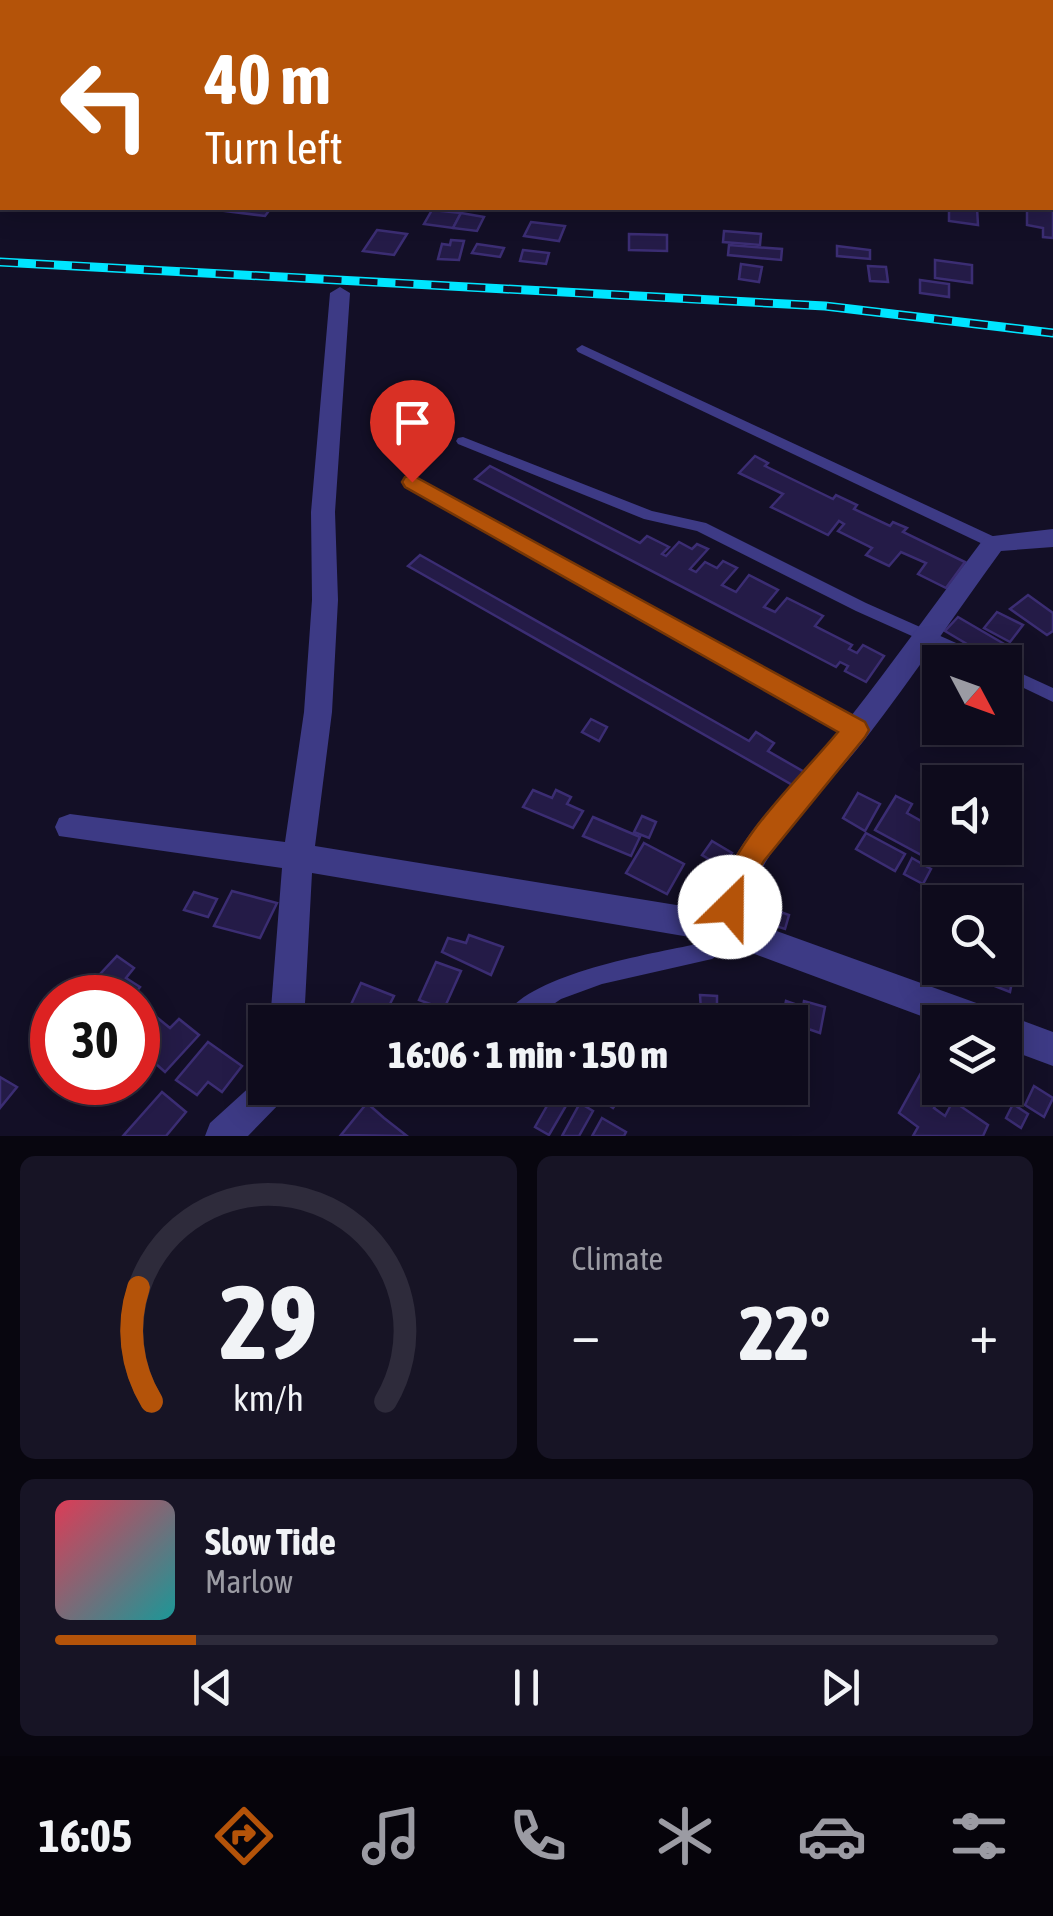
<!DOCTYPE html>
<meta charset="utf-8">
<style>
:root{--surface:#0e0b1c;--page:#171425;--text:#f1f3f6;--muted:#9b9ba3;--line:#2e2b3b;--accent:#b45309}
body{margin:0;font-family:"Asap Condensed",sans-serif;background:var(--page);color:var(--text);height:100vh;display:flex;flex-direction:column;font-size:38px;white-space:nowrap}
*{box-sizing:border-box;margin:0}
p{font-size:32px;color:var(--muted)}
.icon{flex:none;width:55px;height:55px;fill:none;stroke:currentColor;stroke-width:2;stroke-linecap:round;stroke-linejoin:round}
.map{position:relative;height:1136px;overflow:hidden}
.sheet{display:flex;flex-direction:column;gap:20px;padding:20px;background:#08060f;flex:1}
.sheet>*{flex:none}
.guide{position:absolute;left:0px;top:0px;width:1055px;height:210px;box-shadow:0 5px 25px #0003,0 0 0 2px var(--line);background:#b45309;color:#fff;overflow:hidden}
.needle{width:65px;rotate:131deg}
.tools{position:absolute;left:922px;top:645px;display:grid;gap:20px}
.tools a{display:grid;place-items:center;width:100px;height:100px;border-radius:0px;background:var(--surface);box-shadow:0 5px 25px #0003,0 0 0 2px var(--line);font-size:50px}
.speed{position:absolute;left:30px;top:975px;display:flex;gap:20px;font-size:50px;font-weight:700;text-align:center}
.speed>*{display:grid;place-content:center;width:130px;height:130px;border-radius:50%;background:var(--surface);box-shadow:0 5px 25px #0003,0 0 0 2px var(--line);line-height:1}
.speed .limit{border:15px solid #d22;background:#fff;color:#111}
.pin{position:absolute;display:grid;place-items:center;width:85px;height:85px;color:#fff;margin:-102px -42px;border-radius:50% 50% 50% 0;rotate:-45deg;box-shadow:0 0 10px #0007}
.pin .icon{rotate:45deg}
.me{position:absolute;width:110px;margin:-55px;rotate:23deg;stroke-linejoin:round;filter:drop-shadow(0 0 8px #0008)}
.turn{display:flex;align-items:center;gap:35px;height:210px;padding:0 40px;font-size:45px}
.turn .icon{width:130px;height:130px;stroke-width:2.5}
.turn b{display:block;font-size:70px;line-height:85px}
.big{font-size:75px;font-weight:800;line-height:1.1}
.sheet .card{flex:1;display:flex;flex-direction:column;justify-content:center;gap:15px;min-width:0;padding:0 35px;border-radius:15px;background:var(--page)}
.sheet .dial{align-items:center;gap:0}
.dial svg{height:260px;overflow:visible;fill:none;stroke:var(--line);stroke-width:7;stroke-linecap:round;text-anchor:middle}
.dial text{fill:var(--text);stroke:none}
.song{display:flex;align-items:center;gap:30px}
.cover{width:120px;height:120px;border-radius:15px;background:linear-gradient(135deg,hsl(350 70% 55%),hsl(180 70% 35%))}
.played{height:10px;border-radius:5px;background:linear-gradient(90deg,var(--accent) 15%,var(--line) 15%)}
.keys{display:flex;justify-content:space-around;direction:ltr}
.heat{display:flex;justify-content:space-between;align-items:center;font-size:55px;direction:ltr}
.sheet .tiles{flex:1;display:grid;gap:20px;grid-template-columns:1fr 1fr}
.card:last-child{grid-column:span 2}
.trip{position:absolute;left:248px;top:1005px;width:560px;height:100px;border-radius:0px;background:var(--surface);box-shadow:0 5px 25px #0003,0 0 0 2px var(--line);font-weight:800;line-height:100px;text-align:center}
.tabs{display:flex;height:160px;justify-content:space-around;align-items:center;background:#06040b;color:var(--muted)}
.tabs .icon{width:70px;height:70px}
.tabs .on{color:var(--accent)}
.tabs b{font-size:45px;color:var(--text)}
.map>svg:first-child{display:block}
.building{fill:#241b47;stroke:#3b2d73;stroke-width:2.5}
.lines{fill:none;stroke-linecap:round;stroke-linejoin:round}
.lane{fill:#3d3a85;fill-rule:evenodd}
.street{fill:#3d3a85;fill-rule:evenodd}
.secondary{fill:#6f6bff;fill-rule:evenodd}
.rail-far1-casing{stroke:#00e5ff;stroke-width:8}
.rail-casing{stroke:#00e5ff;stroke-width:9}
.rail-far1{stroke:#130f26;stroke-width:5;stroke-dasharray:14;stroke-linecap:butt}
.rail{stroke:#130f26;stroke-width:6;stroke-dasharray:18;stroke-linecap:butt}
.route{fill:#b45309;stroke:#753606;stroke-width:2.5}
</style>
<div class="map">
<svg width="1053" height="1136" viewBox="0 0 1053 1136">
<rect width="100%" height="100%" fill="#130f26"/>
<!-- building -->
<g class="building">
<path d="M0 0H238L2 2 0 27Z"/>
<path d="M1053 200V238L1043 237V228L1027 225V208H1052Z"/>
<path d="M227 208H271L265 216 225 211Z"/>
<path d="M939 208H977L978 225 949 221V211Z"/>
<path d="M432 210 461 213 453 228 424 224Z"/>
<path d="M461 213 484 217 477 231 453 228Z"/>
<path d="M531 222 565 226 559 241 524 236Z"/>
<path d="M377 230 407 234 394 255 363 251Z"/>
<path d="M724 231 761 234 760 245 723 242Z"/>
<path d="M629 234 667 235V251L629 250Z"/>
<path d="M451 240 464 241 459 260 438 259 442 244 450 245Z"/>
<path d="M477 244 504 248 500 257 472 253Z"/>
<path d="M729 245 782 249 781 260 728 255Z"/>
<path d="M837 246 870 250V259L837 256Z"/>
<path d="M523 250 549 253 546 264 520 261Z"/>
<path d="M935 260 972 265V283L935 278Z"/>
<path d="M741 264 762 267 759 282 739 279Z"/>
<path d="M868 266 886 267 888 282 870 281Z"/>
<path d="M920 280 949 284V297L920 293Z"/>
<path d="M755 456 768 463 765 466 833 499 836 495 857 505 854 509 890 526 893 522 907 528 903 532 965 562 946 588 918 574 926 563 901 552 889 566 866 555 872 548 838 531 844 524 839 521 828 535 771 507 783 494 739 473Z"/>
<path d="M490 466 640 543 647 536 669 547 662 554 666 556 679 542 692 549 697 544 708 549 690 569 696 572 705 562 717 568 723 561 737 568 722 585 736 592 749 575 778 590 764 607 775 612 787 598 823 616 815 626 852 645 849 649 857 653 863 645 884 656 866 682 845 671 848 666 840 662 836 667 475 479Z"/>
<path d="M420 555 749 741 756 732 774 743 768 751 806 773 796 787 408 566Z"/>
<path d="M1028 595 1053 613V631L1047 635 1010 609Z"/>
<path d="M997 612 1023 625 1010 642 984 628Z"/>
<path d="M958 617 1006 645 994 660 945 631Z"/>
<path d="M591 719 607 727 599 741 582 732Z"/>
<path d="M533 790 552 798 556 790 571 797 567 804 583 811 573 828 523 807Z"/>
<path d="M858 793 880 804 865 831 843 818Z"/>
<path d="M896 796 912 804 907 813 939 831 925 857 875 830Z"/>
<path d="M1005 800 1009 801 1008 857 986 852V848H1005Z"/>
<path d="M642 816 656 822 649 838 634 832Z"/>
<path d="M593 817 640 837 631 856 583 836Z"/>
<path d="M866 833 905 854 895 871 856 849Z"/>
<path d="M712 841 732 853 722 867 702 855Z"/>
<path d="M644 843 684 864 667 894 626 873Z"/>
<path d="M912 858 931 869 923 884 904 874Z"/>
<path d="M232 891 277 903 260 938 214 926Z"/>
<path d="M194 892 217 899 208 917 184 910Z"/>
<path d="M767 907 789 915 785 929 763 922Z"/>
<path d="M469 935 503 947 491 975 442 952 448 938 466 943Z"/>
<path d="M1005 946 1018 952 1010 992 949 968H1005Z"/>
<path d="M117 956 134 968 126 978 140 987 131 998H100L87 988Z"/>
<path d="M436 962 461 971 444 1009 419 1000Z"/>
<path d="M361 983 394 996 381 1022 348 1011Z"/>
<path d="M700 995 717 996V1012H724V1022H683L682 1009 701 1010Z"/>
<path d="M786 1001 803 1007 804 1001 825 1007 820 1033 782 1020Z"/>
<path d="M154 1015 170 1028 179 1019 199 1035 165 1072 138 1048V1032Z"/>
<path d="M208 1042 242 1066 222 1092 208 1082 197 1095 176 1080Z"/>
<path d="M921 1073 944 1088 934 1108 945 1116 953 1101 988 1125 983 1136H913L918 1127 899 1113Z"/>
<path d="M0 1077 17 1087 0 1108Z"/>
<path d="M1034 1086 1053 1098 1044 1117 1025 1105Z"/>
<path d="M584 1088H627L613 1108Z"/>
<path d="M556 1090 570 1099 549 1135 535 1127Z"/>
<path d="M162 1092 186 1112 166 1136H123Z"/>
<path d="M367 1103 384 1118 407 1136 341 1135Z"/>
<path d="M580 1103 593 1111 579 1136H562Z"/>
<path d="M1013 1104 1028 1114 1021 1128 1006 1118Z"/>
<path d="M602 1118 626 1132 624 1136H592Z"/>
</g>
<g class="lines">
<!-- lane -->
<g class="lane">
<path d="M582 345 999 539 1001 543 999 547H989L578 352 576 349Z"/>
<path d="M463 437 652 511 706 523 866 603 990 658 992 662H970L856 611 697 531 644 519 458 444 456 441 458 438Z"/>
<path d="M413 477 862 725 864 730 862 735 856 737 850 735 408 485 406 482Z"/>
<path d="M1005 666 1053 688V702L1005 679Z"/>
<path d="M725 919 732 922 735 928 730 948 712 959 602 984 561 999 527 1022H502C520 974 656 953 702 943L714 937 718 922Z"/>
</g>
<!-- street -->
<g class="street">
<rect x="346" y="0" width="14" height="2"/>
<path d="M340 287 350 293 335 512 338 600 332 712 315 846 713 911C730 835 801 780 848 720 895 660 939 598 985 537L1053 529V547L1001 551C956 613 913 677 866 738 823 794 757 848 743 919L982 1005 994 1010 997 1017 1005 1014 1053 1032V1066L1005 1048V1022L940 1023 725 943 312 873 304 1022H270L282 868 59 836 55 827 59 818 70 814 285 842 304 712 312 600 311 512 330 293Z"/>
<path d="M265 1073V1088H288L283 1100 248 1136H205L210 1123Z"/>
</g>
<!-- secondary -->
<g class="secondary">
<path d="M855 0H878L879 2H857Z"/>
<rect x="1052" y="44" width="1" height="10"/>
<rect x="0" y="87" width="2" height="10"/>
<rect x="1052" y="162" width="1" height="10"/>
</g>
<defs>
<g id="rail-far1">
<path d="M970 0 980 2"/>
<path d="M997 0 1007 2"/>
</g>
<path id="rail" d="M0 262 825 306 1053 333"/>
</defs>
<!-- rail-far1 casing -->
<use href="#rail-far1" class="rail-far1-casing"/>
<!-- rail casing -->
<use href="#rail" class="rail-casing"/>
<!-- rail-far1 -->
<use href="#rail-far1" class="rail-far1"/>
<!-- rail -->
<use href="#rail" class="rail"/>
</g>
<!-- route -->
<path class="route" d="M412 475 865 722 869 730 865 737 764 861 748 889 740 916 730 920 720 916 715 907C732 839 795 784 838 732L405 487 402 482 405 477Z"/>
</svg>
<div class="tools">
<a><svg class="needle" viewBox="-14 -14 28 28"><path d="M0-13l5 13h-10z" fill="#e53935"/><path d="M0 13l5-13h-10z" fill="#9b9ba3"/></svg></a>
<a><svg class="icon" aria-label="sound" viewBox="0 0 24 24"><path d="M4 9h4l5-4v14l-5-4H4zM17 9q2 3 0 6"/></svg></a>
<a><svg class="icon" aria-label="search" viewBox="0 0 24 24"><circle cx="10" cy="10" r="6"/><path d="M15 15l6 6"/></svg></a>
<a><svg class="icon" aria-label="layers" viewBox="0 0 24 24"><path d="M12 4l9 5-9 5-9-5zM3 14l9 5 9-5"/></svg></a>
</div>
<div class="speed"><div class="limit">30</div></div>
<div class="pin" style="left:412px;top:482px;background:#d93025"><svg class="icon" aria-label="arrive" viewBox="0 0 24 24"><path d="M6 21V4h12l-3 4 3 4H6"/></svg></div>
<svg class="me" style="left:730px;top:907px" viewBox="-20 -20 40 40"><circle r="19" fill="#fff"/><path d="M0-13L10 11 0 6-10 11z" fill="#b45309"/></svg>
<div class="trip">16:06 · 1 min · 150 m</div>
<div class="guide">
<div class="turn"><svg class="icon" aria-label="left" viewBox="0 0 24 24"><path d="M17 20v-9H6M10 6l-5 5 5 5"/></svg><div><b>40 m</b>Turn left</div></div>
</div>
</div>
<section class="sheet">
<div class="tiles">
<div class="card dial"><svg viewBox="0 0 100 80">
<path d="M14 69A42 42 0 1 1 86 69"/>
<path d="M14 69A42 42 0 0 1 10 34" stroke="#b45309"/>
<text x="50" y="56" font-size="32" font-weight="700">29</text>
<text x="50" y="72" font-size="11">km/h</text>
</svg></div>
<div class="card"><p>Climate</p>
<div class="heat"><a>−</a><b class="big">22°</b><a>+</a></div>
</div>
<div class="card">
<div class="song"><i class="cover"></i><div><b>Slow Tide</b><p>Marlow</p></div></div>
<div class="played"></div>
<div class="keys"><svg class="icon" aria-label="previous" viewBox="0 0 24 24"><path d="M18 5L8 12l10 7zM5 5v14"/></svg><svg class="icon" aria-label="pause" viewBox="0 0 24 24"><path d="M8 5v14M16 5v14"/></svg><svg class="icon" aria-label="next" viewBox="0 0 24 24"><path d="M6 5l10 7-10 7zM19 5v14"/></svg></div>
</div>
</div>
</section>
<nav class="tabs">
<b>16:05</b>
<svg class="icon on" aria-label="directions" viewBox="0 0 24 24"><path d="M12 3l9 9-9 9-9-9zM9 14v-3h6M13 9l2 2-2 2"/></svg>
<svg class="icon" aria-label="music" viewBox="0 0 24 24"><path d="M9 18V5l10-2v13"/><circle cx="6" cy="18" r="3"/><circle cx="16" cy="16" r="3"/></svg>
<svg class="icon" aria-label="phone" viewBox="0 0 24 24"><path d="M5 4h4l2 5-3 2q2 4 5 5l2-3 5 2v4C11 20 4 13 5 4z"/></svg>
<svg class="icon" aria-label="climate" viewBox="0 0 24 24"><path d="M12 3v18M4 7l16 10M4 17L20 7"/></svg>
<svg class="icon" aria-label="car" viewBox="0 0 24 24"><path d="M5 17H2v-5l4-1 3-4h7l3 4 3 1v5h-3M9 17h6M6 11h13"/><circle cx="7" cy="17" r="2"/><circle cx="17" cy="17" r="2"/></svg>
<svg class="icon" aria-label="filters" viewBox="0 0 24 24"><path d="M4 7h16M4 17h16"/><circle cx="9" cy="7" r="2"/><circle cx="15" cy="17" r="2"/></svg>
</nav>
